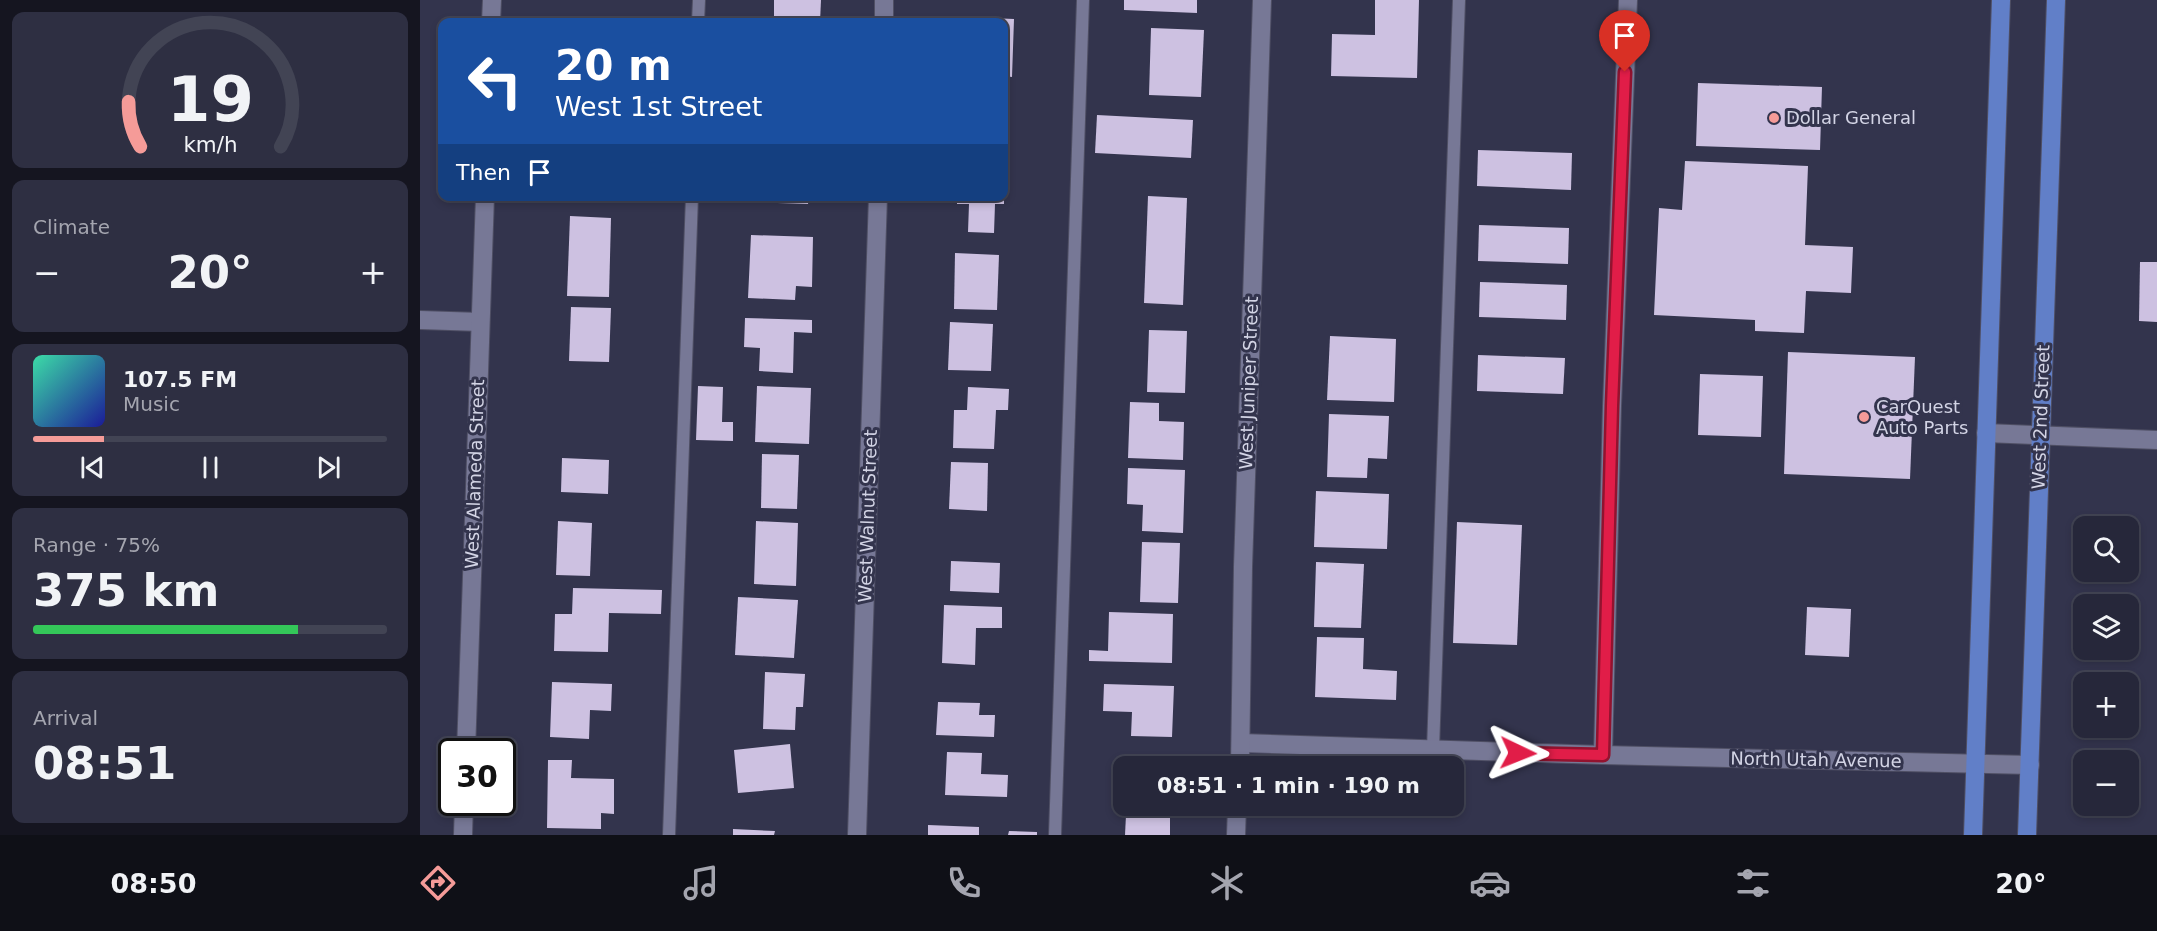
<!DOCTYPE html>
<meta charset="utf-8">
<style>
:root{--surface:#26273a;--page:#2e2f42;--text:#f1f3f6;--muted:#a4a5af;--line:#424454;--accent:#f59b98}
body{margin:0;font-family:"DejaVu Sans",sans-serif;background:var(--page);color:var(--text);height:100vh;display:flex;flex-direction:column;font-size:22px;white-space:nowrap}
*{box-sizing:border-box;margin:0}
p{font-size:20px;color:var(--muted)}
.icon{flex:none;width:33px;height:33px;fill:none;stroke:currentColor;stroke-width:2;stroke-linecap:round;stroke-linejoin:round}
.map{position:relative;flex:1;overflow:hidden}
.drawer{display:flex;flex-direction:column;gap:12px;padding:12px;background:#151520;width:420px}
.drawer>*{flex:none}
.banner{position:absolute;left:18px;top:18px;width:570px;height:183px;border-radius:12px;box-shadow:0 3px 9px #0003,0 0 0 2px var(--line);background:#1a4fa0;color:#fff;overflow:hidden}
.buttons{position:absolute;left:1653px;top:516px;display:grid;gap:12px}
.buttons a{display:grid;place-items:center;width:66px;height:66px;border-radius:12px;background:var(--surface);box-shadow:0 3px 9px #0003,0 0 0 2px var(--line);font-size:30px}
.speed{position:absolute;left:18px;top:738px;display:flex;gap:12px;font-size:30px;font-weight:700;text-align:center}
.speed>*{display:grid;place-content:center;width:78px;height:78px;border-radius:50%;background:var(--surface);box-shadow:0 3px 9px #0003,0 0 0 2px var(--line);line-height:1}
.speed .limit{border:3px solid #111;border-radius:9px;background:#fff;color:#111}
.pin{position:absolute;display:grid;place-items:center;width:51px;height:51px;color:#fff;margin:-62px -26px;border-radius:50% 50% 50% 0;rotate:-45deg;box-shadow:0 0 6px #0007}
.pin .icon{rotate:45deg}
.me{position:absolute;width:66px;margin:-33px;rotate:92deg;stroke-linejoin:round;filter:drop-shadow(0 0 4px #0008)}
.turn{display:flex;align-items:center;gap:21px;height:126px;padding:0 18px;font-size:27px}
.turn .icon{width:78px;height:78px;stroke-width:2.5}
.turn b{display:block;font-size:42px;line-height:51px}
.then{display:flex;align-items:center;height:57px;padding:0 18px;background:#0003;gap:12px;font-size:22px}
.big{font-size:45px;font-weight:600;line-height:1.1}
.drawer .tile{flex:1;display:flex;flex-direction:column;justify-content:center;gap:9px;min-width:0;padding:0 21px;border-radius:12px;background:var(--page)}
.drawer .dial{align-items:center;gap:0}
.dial svg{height:156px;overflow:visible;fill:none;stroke:var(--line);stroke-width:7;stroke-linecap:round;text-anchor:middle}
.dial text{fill:var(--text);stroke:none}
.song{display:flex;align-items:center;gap:18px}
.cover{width:72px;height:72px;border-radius:9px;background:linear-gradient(135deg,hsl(160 70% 55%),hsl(240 70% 35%))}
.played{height:6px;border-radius:3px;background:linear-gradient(90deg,var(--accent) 20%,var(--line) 20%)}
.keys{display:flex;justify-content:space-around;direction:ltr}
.heat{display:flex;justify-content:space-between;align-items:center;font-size:33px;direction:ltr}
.charge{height:9px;border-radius:4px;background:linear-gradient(90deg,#34c759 75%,var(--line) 0)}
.trip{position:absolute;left:693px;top:756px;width:351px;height:60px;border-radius:12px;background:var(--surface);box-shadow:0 3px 9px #0003,0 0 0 2px var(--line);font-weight:600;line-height:60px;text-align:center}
.tabs{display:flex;height:96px;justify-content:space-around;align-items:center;background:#0f1017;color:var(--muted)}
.tabs .icon{width:42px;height:42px}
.tabs .active{color:var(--accent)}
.tabs b{font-size:27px;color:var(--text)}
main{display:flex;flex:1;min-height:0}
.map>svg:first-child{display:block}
.building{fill:#cdc1e1}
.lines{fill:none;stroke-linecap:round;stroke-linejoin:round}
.service-casing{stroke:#4f4f64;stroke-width:14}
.minor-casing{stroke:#4f4f64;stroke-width:20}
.tertiary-casing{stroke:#4f4f64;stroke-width:20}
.primary-casing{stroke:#4f4f64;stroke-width:20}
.service{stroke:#777896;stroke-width:12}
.minor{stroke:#777896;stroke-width:18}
.tertiary{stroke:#777896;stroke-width:18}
.primary{stroke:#617fc8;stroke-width:18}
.route-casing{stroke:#92132f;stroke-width:15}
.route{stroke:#e11d48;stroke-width:10}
.poi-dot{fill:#f59b98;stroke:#33344d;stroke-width:2}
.labels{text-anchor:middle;stroke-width:6;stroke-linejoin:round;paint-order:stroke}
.poi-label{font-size:18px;fill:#d3d4e5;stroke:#33344d;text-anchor:start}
.street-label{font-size:18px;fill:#d3d4e5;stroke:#33344d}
</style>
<main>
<section class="drawer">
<div class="tile dial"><svg viewBox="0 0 100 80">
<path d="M14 69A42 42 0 1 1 86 69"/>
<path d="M14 69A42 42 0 0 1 8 46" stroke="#f59b98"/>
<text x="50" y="56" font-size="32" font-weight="700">19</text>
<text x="50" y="72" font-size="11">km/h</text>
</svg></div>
<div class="tile"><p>Climate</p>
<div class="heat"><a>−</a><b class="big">20°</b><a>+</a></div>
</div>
<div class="tile">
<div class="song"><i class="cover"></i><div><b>107.5 FM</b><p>Music</p></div></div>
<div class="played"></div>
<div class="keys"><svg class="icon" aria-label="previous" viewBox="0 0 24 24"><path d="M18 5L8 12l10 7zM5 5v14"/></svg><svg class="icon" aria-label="pause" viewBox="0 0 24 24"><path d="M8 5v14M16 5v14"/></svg><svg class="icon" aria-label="next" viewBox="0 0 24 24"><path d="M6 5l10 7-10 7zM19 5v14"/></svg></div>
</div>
<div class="tile"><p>Range · 75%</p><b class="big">375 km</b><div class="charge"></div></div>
<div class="tile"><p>Arrival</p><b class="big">08:51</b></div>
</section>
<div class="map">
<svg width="1737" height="835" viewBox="0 0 1737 835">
<rect width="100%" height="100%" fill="#33344d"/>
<!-- building -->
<g class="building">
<path d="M354 0H401L400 22H354Z"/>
<path d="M704 0H777V13L704 10Z"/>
<path d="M955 0H999L997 78 911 76 912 34 955 35Z"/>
<path d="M548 17 594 19 592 77 584 76V22H547Z"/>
<path d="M731 28 784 30 781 97 729 95Z"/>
<path d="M1278 83 1402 87 1400 150 1276 146Z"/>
<path d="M584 89H588L586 149H584Z"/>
<path d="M677 115 773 120 771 158 675 153Z"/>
<path d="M1058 150 1152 153 1151 190 1057 186Z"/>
<path d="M1265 161 1388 166 1385 245 1433 247 1431 293 1386 291 1384 333 1335 331V320L1234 315 1239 208 1262 210Z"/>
<path d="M149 196H192V201L149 200Z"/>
<path d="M327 196H389L388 204 327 202Z"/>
<path d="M537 196H584V204H575L574 233 548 232 549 204H537Z"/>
<path d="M728 196 767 198 763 305 724 303Z"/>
<path d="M150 216 191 218 189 297 147 296Z"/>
<path d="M1059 225 1149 228 1148 264 1058 261Z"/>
<path d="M331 235 393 237 392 287 376 286 375 300 328 298Z"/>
<path d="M535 253 579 255 577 310 534 309Z"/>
<path d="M1720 262H1737V322L1719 321Z"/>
<path d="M1060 282 1147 285 1146 320 1059 317Z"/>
<path d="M151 307 191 308 189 362 149 361Z"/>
<path d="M325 318 392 320V333L374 332 373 373 339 371 340 348 324 347Z"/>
<path d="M530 322 573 324 571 371 528 370Z"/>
<path d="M729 330 767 331 765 393 727 392Z"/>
<path d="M910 336 976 339 974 402 907 400Z"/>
<path d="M1368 352 1495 357 1490 479 1364 474Z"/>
<path d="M1058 355 1145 358 1143 394 1057 391Z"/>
<path d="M1280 374 1343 376 1341 437 1278 435Z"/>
<path d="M278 386 303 387 302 422H313V441L276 440Z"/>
<path d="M337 386 391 388 389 444 335 442Z"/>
<path d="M548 387 589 389 588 410H576L574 449 533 448 534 410H547Z"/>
<path d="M710 402 739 403V421L764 422 763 460 708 458Z"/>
<path d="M909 414 969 416 967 459 948 458 947 478 907 477Z"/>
<path d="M342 454 379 455 377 509 341 508Z"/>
<path d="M142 458 189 460 188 494 141 492Z"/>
<path d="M531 462 568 463 567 511 529 509Z"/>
<path d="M708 468 765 470 763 533 722 531 723 505 707 504Z"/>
<path d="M896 491 969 494 967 549 894 547Z"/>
<path d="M138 521 172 523 170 576 136 575Z"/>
<path d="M336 521 378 523 376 586 334 584Z"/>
<path d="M1037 522 1102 525 1097 645 1033 643Z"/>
<path d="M722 542 760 543 758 603 720 602Z"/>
<path d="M531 561 580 563 579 593 530 591Z"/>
<path d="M896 562 944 564 941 628 894 627Z"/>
<path d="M153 588 242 590 241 614 189 613 188 652 134 651 135 614H152Z"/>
<path d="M318 597 378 600 374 658 315 655Z"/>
<path d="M524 605 582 607V628H556L555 665 522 663Z"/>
<path d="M1387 607 1431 609 1429 657 1385 655Z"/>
<path d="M689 612 753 614 752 663 669 661V650L688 651Z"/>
<path d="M897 637 944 638 943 669 977 671 976 700 895 697Z"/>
<path d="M345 672 385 674 383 707H376L375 730 343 729Z"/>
<path d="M132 682 192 684 191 711 170 710 169 739 130 737Z"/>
<path d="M684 684 754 686 752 737 711 736 712 712 683 711Z"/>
<path d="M518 702 560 703 559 715H575L574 737 516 735Z"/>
<path d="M370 744 374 788 318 793 314 750Z"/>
<path d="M527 752 562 753 561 774 588 775 587 797 525 795Z"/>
<path d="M706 754 751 756V766H705Z"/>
<path d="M128 760H152L151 778 194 779V814L181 813V829L127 828Z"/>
<path d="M706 815 750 817V835H705Z"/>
<path d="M508 825 559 827V835H508Z"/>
<path d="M313 829 355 831 354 835H313Z"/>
<path d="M589 831 617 832V835H588Z"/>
</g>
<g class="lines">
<defs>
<g id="service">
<path d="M278 22 279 0"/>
<path d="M1013 750 1039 0"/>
<path d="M249 835 272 196"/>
<path d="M635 835 663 0"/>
</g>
<g id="minor">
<path d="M464 22V0"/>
<path d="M0 320 60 322"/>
<path d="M1566 433 1737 440"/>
<path d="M821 743 1183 755 1610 765"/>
<path d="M1183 755 1192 406 1208 0"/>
<path d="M820 766 823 567 842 0"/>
<path d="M437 835 458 196"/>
<path d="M816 835 817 806"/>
</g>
<g id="tertiary">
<path d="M71 22 72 0"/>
<path d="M46 752 65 196"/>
<path d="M43 835 44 802"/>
</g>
<g id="primary">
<path d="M1553 835 1581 0"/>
<path d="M1607 835 1636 0"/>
</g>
</defs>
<!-- service casing -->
<use href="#service" class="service-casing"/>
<!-- minor casing -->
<use href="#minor" class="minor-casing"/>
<!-- tertiary casing -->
<use href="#tertiary" class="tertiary-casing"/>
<!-- primary casing -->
<use href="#primary" class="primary-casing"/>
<!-- service -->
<use href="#service" class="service"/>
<!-- minor -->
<use href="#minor" class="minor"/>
<!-- tertiary -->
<use href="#tertiary" class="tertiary"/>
<!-- primary -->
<use href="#primary" class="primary"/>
</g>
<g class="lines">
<defs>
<path id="route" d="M1098 753 1183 755 1192 406 1205 72"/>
</defs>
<!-- route casing -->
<use href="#route" class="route-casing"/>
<!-- route -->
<use href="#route" class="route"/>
</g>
<!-- markers -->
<g class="poi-dot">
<circle cx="1354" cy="118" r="6"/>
<circle cx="1444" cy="417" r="6"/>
</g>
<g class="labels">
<!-- poi labels -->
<g class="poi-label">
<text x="1366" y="124">Dollar General</text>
<text x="1456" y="413">CarQuest<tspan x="1456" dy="21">Auto Parts</tspan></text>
</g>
<!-- street labels -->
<g class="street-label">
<text transform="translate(829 383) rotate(-88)" y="6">West Juniper Street</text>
<text transform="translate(1621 417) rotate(-88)" y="6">West 2nd Street</text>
<text transform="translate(55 474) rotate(-88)" y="6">West Alameda Street</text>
<text transform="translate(448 516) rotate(-88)" y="6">West Walnut Street</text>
<text transform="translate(1396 760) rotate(1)" y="6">North Utah Avenue</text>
</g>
</g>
</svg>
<div class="buttons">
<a><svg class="icon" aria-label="search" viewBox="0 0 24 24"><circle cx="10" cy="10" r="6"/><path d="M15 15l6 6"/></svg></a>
<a><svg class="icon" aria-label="layers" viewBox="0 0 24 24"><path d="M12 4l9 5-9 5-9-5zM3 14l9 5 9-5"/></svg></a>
<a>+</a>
<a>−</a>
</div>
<div class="speed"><div class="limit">30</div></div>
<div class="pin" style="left:1205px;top:72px;background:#d93025"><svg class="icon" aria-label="arrive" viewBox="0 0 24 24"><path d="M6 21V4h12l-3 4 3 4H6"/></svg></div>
<svg class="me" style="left:1098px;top:753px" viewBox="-20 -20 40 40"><path d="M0-17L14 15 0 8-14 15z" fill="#e11d48" stroke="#fff" stroke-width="4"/></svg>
<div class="trip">08:51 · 1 min · 190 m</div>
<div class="banner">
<div class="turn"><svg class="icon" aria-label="left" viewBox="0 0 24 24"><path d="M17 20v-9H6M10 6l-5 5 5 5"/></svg><div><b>20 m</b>West 1st Street</div></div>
<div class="then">Then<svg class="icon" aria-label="arrive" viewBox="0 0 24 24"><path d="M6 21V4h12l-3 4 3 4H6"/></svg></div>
</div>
</div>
</main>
<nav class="tabs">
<b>08:50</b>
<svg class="icon active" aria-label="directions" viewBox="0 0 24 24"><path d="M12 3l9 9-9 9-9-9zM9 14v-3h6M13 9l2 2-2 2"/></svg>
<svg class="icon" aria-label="music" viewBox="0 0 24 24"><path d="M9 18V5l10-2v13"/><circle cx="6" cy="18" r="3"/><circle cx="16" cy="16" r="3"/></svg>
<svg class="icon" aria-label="phone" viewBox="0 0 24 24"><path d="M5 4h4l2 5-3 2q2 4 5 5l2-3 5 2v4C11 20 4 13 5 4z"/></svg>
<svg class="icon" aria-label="climate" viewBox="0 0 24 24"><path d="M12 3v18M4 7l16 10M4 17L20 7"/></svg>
<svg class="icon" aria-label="car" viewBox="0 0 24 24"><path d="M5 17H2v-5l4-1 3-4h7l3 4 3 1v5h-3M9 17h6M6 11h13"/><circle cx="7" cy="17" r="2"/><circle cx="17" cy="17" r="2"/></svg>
<svg class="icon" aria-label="filters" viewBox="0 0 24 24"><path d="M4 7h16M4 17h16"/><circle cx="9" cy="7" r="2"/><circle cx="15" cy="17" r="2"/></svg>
<b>20°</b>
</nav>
